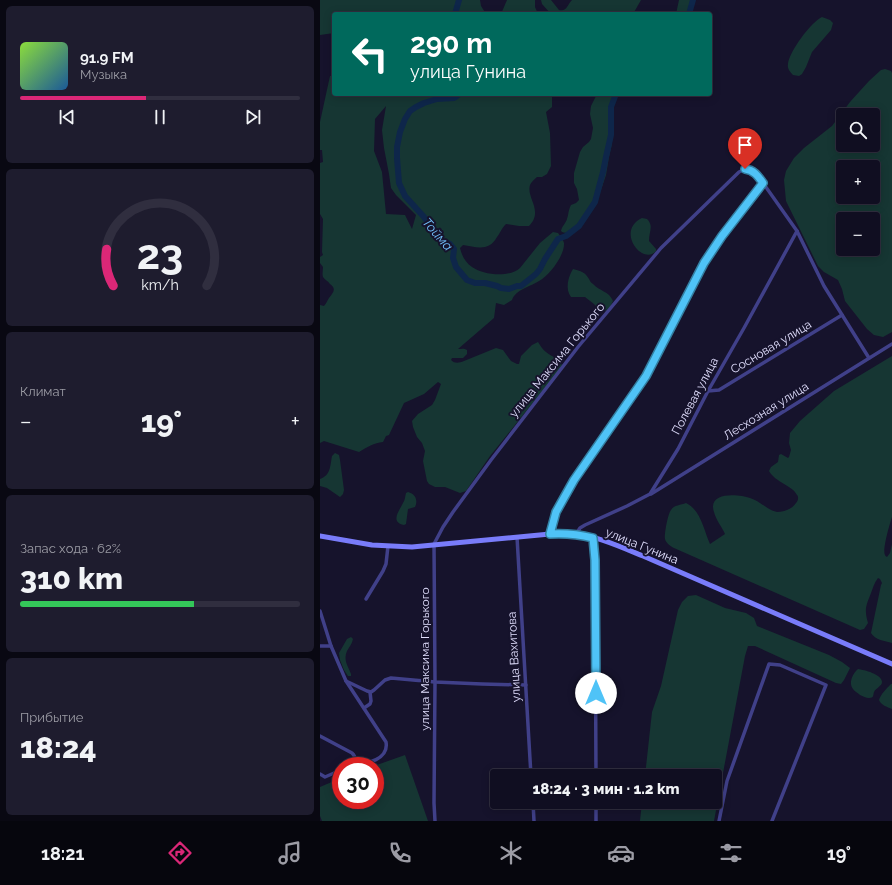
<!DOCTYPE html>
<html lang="ru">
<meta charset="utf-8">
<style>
:root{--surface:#100e21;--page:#1e1c2e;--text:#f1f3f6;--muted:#9c9ca5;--line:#302e3f;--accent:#db2777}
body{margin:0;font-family:Raleway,sans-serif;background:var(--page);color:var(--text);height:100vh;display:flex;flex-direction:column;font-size:15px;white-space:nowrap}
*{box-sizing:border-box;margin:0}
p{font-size:13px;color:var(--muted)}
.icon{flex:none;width:22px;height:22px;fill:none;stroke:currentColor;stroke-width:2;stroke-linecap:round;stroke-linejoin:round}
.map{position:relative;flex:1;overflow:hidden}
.panel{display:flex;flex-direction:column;gap:6px;padding:6px;background:#090812;width:320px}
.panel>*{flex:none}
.top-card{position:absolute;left:12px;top:12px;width:380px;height:84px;border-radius:4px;box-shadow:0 2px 10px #0003,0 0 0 1px var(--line);background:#00695c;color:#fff;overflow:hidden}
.tools{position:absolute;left:516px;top:108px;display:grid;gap:8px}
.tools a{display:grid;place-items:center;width:44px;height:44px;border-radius:4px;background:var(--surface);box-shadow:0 2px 10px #0003,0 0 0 1px var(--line);font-size:20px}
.speed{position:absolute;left:12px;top:757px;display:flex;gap:8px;font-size:20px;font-weight:700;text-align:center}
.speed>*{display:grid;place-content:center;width:52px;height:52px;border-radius:50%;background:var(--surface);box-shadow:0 2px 10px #0003,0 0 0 1px var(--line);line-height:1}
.speed .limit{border:6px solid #d22;background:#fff;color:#111}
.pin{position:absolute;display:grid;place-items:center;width:34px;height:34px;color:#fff;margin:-41px -17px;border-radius:50% 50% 50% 0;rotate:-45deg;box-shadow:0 0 4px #0007}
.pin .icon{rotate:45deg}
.me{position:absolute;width:44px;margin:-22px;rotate:0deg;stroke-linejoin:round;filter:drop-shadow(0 0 3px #0008)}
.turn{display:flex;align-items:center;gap:14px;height:84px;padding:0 12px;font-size:18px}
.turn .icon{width:52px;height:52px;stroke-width:2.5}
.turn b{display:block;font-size:28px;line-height:34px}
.big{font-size:30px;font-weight:800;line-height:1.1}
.panel .tile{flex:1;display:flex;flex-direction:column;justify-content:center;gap:6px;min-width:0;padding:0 14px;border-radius:6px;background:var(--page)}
.panel .dial{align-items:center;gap:0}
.dial svg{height:104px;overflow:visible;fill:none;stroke:var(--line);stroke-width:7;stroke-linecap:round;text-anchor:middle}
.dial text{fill:var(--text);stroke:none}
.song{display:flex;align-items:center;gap:12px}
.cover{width:48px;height:48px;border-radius:6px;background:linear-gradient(135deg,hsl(90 70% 55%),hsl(210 70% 35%))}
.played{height:4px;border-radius:2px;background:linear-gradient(90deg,var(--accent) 45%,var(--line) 45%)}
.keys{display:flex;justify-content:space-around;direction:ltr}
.heat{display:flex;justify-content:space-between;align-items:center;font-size:22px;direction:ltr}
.charge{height:6px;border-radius:3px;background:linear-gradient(90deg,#34c759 62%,var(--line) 0)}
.trip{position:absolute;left:170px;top:769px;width:232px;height:40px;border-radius:4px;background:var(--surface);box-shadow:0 2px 10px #0003,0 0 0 1px var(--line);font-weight:800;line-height:40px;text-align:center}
.menu{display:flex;height:64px;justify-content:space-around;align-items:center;background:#06060d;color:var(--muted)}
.menu .icon{width:28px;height:28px}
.menu .selected{color:var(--accent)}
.menu b{font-size:18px;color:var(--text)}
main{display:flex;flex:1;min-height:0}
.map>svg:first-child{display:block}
.green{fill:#163633;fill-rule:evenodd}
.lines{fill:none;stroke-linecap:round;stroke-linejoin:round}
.river{stroke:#0e264a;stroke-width:6}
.minor{stroke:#404089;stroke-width:3.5}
.secondary{stroke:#797cfa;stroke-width:5}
.route-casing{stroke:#337fa1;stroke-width:10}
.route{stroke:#4fc3f7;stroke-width:7}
.labels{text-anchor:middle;stroke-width:4;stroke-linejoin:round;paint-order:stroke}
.street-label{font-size:12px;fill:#e1dffe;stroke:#16132c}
.water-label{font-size:13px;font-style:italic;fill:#71c0fa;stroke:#16132c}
</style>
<main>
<section class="panel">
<div class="tile">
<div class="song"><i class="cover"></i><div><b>91.9 FM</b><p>Музыка</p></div></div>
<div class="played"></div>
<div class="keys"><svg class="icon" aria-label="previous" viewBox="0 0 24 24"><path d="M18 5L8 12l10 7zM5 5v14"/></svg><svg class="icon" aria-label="pause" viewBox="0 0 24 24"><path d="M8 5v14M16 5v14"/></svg><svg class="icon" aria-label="next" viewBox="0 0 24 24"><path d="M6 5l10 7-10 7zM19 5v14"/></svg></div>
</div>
<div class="tile dial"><svg viewBox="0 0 100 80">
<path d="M14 69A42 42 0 1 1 86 69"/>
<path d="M14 69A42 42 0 0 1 9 41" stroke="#db2777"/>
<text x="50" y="56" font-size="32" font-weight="700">23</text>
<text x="50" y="72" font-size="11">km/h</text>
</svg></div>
<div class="tile"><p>Климат</p>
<div class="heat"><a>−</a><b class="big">19°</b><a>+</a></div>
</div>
<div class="tile"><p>Запас хода · 62%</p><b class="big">310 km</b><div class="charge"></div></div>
<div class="tile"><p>Прибытие</p><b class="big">18:24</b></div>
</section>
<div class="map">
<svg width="572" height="821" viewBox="0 0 572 821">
<rect width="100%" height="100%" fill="#16132c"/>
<!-- green -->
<g class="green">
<path d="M0 0H160L161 6 166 14H14V33L0 35Z"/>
<path d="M187 0H215V7L218 14H181Z"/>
<path d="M221 0H231L239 10C247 12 247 5 252 0H321L313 14H231L222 4Z"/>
<path d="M359 0H373L368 14H356Z"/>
<path d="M502 17 510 20 513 23 511 30 492 52 486 67 482 74 479 76 473 75C470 72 467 68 468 64 469 52 491 22 502 17Z"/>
<path d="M565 69 571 71 572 73V332L563 337 554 335 547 329 525 301 522 289 518 280 504 272 498 266 466 201 464 180 466 171 474 158 484 148 512 126 530 102 549 81 561 70ZM523 115H553V145H523ZM523 167H553V197H523ZM523 219H553V249H523Z"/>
<path d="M10 76H14V94H234L232 97V107L226 112 230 133 231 166 227 174 222 177H217C214 180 211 182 210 185 206 198 224 211 209 226H199L186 224C181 229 181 232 177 237 169 252 156 247 143 245L140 248C142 256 145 262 152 267 163 275 189 278 200 268L220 243 233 232 238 233C240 236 243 239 244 243 245 255 229 276 219 281 210 287 196 289 192 300L184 305 176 303 174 318 138 349C141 349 144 348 147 350V354L143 358H132L131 360C135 364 139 363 144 361L176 348 183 350 191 361 197 364H199L201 356 212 345 218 342C220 345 223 350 226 352 232 357 239 358 242 365L240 369 170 456 146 491 140 493 125 487H115L109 484 107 481 103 461 105 451 102 443 97 437 93 427 92 421 98 414 112 405 115 400 121 384 118 382 104 394 84 403 69 435 66 436 63 442C54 443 47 447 39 452L4 441 0 443V305L4 306C6 304 7 301 9 298 13 293 17 289 10 284 8 281 5 280 3 277 2 274 3 270 3 267L0 263V257L3 255 2 252 3 219 0 214V163L3 162 2 150H0V122ZM66 106 62 130 64 148 69 174 71 188 76 195 96 215 92 229 85 215 66 214 62 172 54 151 55 119Z"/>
<path d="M277 94H299L294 102 291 121 292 144 289 157 286 175 280 193 276 203 267 217 248 232C245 233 243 233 241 231 242 226 246 223 247 219 249 213 248 211 251 205L256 203 259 200 257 189 254 183V173L260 152 263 147 269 142 271 139 273 128 270 114 271 106Z"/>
<path d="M322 218 327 219C334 226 329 231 329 241L336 249V251C323 266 295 231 322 218Z"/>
<path d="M253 269C261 271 265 272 269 279 270 281 271 283 273 284 279 291 289 291 293 301L290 307 285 311 280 310 274 304 265 297H251C245 289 248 277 253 269Z"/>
<path d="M572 356V517C570 523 562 550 565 555 565 556 566 556 567 557L570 553 572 544V643C565 641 555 640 551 633L561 585 562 583 560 579 558 578C554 583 553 588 551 593 546 606 544 609 548 623L544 629 540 630 354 548C350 546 346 543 345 539 344 535 348 513 351 510 354 505 361 505 366 503 381 510 384 531 390 544L405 534C402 527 396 520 394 512 387 491 419 494 430 498 440 501 447 510 457 512 464 512 472 509 476 503 478 501 479 497 477 495 472 485 456 483 449 471L451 467 458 462 459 455 461 454 468 458 469 457 471 450 469 443 470 433 480 421 514 391Z"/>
<path d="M15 453 19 455 20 460 24 490 23 494 20 497 7 488 0 486V479C11 475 10 466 12 456Z"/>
<path d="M88 492C96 494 98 501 95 507L88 509 86 524 84 525C70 522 79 511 83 503 85 500 85 497 86 493Z"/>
<path d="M376 595 405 608 426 613 434 618 437 626 509 655 522 662 530 668 524 680 521 684 516 683 435 646H428L425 656 394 821H320L322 802H395V776H325L332 712 341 686 358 610 362 602 368 596Z"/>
<path d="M31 637 33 639C32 644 29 647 27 651 23 660 28 666 31 674V676H28L24 670 20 660 19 653 27 639Z"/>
<path d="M538 669C544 670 562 674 562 682 562 686 556 688 554 692 553 695 554 698 549 698 546 698 543 696 540 695 538 693 534 691 533 689 528 683 533 673 538 669Z"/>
<path d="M571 684H572V709C567 707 561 705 559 700 561 694 566 689 571 684Z"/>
<path d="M85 755 108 821H2L0 816V787L21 778V800H55V766H54Z"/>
</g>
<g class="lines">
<!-- river -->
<g class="river">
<path d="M135 14 139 0"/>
<path d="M369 14 373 0"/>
<path d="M139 94 137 96 134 98 117 99 104 103 96 107 90 111 85 119 80 132 77 147V158L79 183 85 196 104 217 113 230 123 241 130 244 134 249 133 258 136 267 147 280 155 283H165L177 286 181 288 189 289 197 286H201L216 274 220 269 225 259 238 239 246 236 259 226 275 202 283 172 286 157 291 135V107L296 94"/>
</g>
<!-- minor -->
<g class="minor">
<path d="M388 391 399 390 522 315"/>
<path d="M331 494 572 344"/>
<path d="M230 534 236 512 254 480 326 376 383 263 402 235 443 183"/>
<path d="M256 534 260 528 265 525 307 506 330 494 358 449 388 391 424 328 477 231"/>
<path d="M197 537 211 776"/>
<path d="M273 538 275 561 276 776"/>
<path d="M46 599 63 571 66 564 68 546"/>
<path d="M0 611 11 646 26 681 66 742C69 759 47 765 34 763"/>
<path d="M0 646H11"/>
<path d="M26 681 47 691 51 692 54 690 65 680 71 678 115 682 162 684 206 685"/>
<path d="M44 708 50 704 51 701 50 692"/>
<path d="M0 736 32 753C37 758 36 762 30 766"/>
<path d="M0 774 5 777 21 770"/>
<path d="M213 802 214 821"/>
<path d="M115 821 114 803 115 682 114 544 123 527 133 512 171 460 258 347 341 248 419 172 425 169 430 170 434 172 443 183 477 231 504 286 549 358"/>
<path d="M276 821V802"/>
<path d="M399 821 407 781 449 664 460 665 506 685 452 821"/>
</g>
<!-- secondary -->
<path class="secondary" d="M0 536 52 545 92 547 230 534C236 534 243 533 249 533 272 534 301 547 323 556L572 664"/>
</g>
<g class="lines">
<defs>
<path id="route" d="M276 693 275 560 273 538C257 534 246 533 230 534L236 512 254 480 326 376 384 263 402 236 443 183C438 176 434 170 425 169"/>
</defs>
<!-- route casing -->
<use href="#route" class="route-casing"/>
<!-- route -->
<use href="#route" class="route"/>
</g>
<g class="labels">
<!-- street labels -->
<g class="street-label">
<text transform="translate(451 347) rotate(-31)" y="4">Сосновая улица</text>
<text transform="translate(237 360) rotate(-51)" y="4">улица Максима Горького</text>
<text transform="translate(375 396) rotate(-62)" y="4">Полевая улица</text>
<text transform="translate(446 411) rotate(-32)" y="4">Лесхозная улица</text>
<text transform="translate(322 546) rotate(22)" y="4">улица Гунина</text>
<text transform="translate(194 657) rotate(-93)" y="4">улица Вахитова</text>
<text transform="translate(105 659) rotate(-90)" y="4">улица Максима Горького</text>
</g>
<!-- water labels -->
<g class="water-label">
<text transform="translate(118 234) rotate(49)" y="5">Тойма</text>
</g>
</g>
</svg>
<div class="tools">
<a><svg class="icon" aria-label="search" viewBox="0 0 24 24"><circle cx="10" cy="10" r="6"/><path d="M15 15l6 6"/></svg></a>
<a>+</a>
<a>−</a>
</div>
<div class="speed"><div class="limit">30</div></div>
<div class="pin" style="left:425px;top:169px;background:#d93025"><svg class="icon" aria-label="arrive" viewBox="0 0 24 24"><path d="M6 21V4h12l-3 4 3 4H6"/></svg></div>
<svg class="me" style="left:276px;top:693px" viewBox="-20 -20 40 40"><circle r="19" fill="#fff"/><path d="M0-13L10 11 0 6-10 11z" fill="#4fc3f7"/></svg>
<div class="trip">18:24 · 3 мин · 1.2 km</div>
<div class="top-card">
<div class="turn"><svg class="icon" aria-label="left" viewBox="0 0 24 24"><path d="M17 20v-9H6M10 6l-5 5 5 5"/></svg><div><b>290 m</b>улица Гунина</div></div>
</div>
</div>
</main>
<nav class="menu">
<b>18:21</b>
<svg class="icon selected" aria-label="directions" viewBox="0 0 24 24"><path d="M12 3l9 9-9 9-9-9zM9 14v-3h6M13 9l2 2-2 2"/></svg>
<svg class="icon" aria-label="music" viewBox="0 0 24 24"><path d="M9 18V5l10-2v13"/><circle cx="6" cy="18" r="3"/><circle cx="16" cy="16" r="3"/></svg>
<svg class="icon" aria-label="phone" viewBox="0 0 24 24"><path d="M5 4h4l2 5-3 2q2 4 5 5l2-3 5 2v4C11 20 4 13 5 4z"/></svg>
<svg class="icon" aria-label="climate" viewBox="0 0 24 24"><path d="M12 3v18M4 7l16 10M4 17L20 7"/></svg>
<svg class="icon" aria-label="car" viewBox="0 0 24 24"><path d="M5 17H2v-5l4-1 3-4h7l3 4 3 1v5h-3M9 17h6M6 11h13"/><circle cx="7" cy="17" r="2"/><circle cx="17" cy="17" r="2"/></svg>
<svg class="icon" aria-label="filters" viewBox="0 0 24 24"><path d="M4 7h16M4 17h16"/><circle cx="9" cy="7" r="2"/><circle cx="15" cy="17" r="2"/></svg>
<b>19°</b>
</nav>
